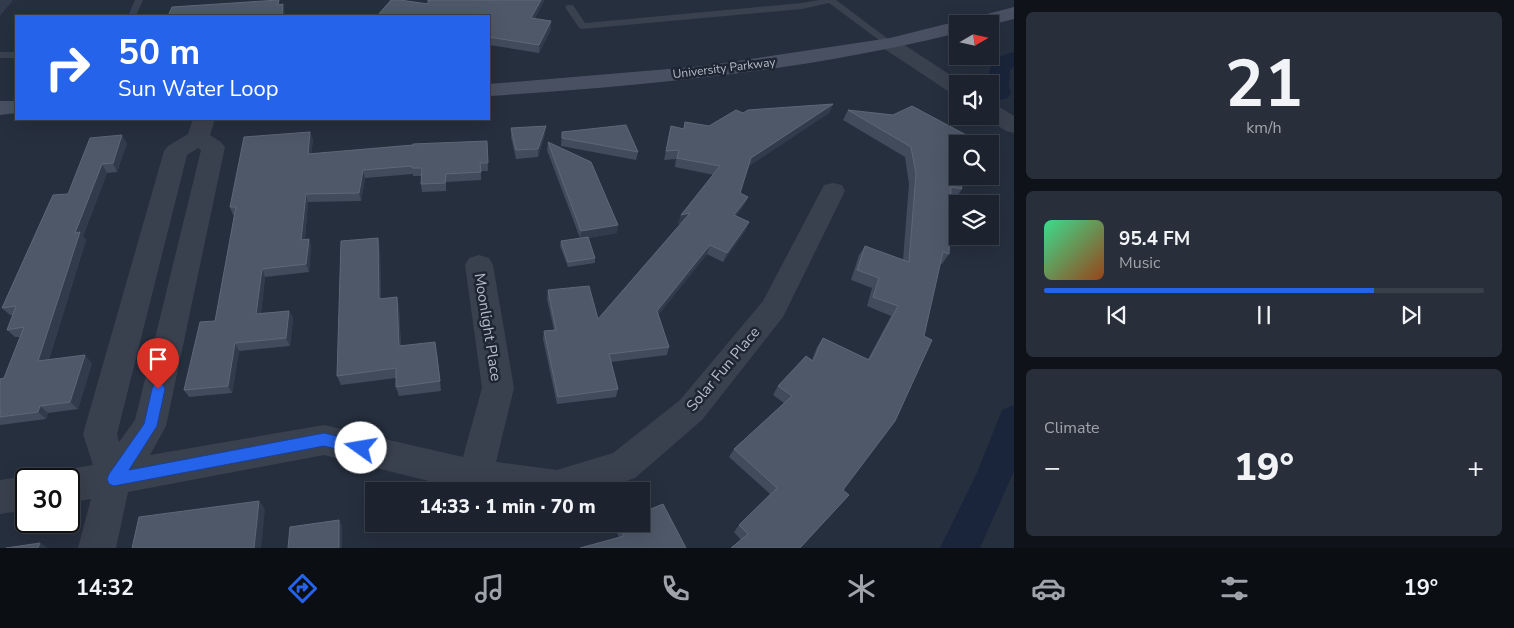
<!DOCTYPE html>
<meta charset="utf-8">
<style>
:root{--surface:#1c232e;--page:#292f3a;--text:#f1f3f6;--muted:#a0a4aa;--line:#3a404a;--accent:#2563eb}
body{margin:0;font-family:"Nunito Sans",sans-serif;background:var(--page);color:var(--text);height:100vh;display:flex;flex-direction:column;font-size:19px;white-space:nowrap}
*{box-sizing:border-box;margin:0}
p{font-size:16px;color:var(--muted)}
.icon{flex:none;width:28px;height:28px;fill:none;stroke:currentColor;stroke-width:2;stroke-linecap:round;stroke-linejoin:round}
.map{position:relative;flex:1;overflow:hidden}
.sheet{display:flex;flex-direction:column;gap:12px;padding:12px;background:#0f1319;width:500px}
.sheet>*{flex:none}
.guide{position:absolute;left:15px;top:15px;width:475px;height:105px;border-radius:0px;box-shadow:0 5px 20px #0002,0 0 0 1px var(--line);background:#2563eb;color:#fff;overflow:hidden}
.needle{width:32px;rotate:81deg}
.tools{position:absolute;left:949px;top:15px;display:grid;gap:10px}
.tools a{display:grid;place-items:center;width:50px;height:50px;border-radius:0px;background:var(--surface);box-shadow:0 5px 20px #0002,0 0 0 1px var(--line);font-size:25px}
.speed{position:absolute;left:15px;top:468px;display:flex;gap:10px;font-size:25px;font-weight:700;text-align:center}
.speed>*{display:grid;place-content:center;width:65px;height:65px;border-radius:50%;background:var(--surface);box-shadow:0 5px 20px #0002,0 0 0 1px var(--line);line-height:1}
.speed .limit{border:2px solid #111;border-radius:8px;background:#fff;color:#111}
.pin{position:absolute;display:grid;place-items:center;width:42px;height:42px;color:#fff;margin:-51px -21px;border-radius:50% 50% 50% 0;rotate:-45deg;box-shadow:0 0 5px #0007}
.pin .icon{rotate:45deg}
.me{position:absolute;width:55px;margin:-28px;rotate:283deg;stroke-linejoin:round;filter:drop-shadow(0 0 4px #0008)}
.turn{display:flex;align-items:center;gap:18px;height:105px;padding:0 20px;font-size:22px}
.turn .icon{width:65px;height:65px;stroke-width:2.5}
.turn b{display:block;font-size:35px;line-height:42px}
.big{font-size:38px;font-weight:800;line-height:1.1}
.sheet .widget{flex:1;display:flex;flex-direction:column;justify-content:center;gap:8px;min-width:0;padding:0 18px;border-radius:8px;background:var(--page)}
.sheet .dial{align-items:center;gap:0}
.dial b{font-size:65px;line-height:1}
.song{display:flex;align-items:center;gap:15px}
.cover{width:60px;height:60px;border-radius:8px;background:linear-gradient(135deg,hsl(150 70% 55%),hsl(20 70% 35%))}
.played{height:5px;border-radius:2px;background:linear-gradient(90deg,var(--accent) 75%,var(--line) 75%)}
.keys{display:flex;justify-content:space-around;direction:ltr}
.heat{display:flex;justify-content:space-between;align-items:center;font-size:28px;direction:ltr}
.trip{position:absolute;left:365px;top:482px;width:285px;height:50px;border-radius:0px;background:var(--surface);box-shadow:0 5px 20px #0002,0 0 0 1px var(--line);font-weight:800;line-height:50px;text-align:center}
.menu{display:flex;height:80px;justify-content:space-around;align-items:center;background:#0b0e12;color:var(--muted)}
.menu .icon{width:35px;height:35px}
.menu .current{color:var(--accent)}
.menu b{font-size:22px;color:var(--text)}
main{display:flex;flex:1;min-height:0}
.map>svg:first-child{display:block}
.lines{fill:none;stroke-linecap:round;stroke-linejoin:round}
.canal{fill:#1a253b;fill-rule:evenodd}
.lane{fill:#3a414e;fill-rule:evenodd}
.street{fill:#3a414e;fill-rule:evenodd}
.secondary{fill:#495061;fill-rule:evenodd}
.wall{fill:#424b5c}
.shaded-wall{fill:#313b4b}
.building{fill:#4e5868;stroke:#5f6777}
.route{fill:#2563eb;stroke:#184099}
.labels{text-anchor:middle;stroke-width:5;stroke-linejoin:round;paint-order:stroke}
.far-street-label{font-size:12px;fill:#b7bcc9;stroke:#1f2633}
.street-label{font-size:15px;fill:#b7bcc9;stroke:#1f2633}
</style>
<main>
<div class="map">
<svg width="1014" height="548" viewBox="0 0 1014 548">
<rect width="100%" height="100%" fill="#262f3e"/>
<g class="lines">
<!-- canal -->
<g class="canal">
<path d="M1014 52V67L1010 70 1009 85 1011 93 1008 98 1000 100 992 98 990 95V84H987C990 64 993 57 1014 52Z"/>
<path d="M1014 405V471L980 548H940L977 473 1002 410Z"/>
</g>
<!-- lane -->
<g class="lane">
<path d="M135 0H143L136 16H128Z"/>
<path d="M819 0H836L895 44 893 46H887L829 3 802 9 582 29 579 28 565 7 567 5H573L585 23 802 3Z"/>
<rect x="0" y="52" width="16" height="6"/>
</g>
<!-- street -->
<g class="street">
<path d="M890 38 897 40 964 84H958V95L951 93 883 48 880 44 883 40Z"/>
<path d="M990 104 998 106 1014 116V133L1006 131 983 116H990Z"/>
<path d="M193 119H215L210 135 221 142 225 147 166 426 150 455 324 425 463 457 482 388 465 265 469 258 479 255 489 258 493 265 514 388 496 462 557 470 613 453 680 400 763 301 824 185 833 183 842 185 845 191 783 317 702 420 635 478 596 491H469L324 455 128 492 116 548H78L91 499 69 503V479H55L57 474 69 469 93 465 83 434 164 151 168 146 188 134ZM198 148 201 150 135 420 119 442 117 434 187 155Z"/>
<path d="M26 476 33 479H26V510L0 514V480Z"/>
</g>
<!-- secondary -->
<g class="secondary">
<path d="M1014 7V19L990 25 958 24V33C805 71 646 86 489 96V84L704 66 890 38 958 21 963 23 964 20Z"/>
<path d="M0 101H16V113L0 115Z"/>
</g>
</g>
<!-- wall -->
<g class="wall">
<path d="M428 4 551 21V29L539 53 489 45V16Z"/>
<path d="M833 104 829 113 748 166 740 193 748 197 744 205 736 216 749 222 745 231 723 262 707 254 658 315 669 347 667 355 611 362 618 389 616 397 557 404 543 339 544 331 554 330 547 299 548 290 598 319 682 223 678 224 681 215 714 175 675 167 676 159 664 160 671 126 683 129 685 122 709 126 743 113Z"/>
<path d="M848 110 968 136 963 144H958V149L952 153 962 189 955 199 950 198 949 254 942 264 940 263 843 490 741 540 734 532 739 525 770 494 729 457 734 449 784 403 773 395 778 386 812 360 817 347 823 338 868 359 891 316 867 306 872 288 851 280 859 255 865 246 903 260 909 184 905 157 843 120Z"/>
<path d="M511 128 545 134 538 157 516 159 511 137Z"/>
<path d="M310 132 313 140 311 154 487 141 488 171H481V180L446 182V191L422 192 421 184V176H413V174L365 178 361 201 308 202 305 239H309L311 247 309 272 265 277 261 313 289 311 293 318 290 346 239 351 232 393 189 397 184 390 215 321 234 215H233L230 207Z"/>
<path d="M562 132 638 152 636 160 561 146Z"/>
<path d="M548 142 617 233 588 238 595 258V263L568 267 560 246 561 241 580 238 547 150Z"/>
<path d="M127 143 117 172 107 173 83 236 86 240 49 359 92 363 78 409 48 413 46 419 0 425V379L4 378 20 337H15L7 330 13 315H10L2 308 68 194Z"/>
<path d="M378 238 380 248 381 299 397 297 399 308 401 346 437 352 441 391 399 396 396 387V378L341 385 337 376Z"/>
<path d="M617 524H641L686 548 619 537 615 529Z"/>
</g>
<!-- shaded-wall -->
<g class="shaded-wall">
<path d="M0 0H13L0 16Z"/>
<path d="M541 0H545L531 26V18Z"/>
<path d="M283 4 285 12V16H282Z"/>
<path d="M551 21V29L539 53V45Z"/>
<path d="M833 104 829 113 748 167 751 158Z"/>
<path d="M546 126 545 134 538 157V149Z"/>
<path d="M310 132 313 140 310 162 308 154Z"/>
<path d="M122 135 127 143 117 172 113 163Z"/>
<path d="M968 136 963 144H958V149L945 158 951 148Z"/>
<path d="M102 164 107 173 83 236 86 240 46 368 38 361 75 233Z"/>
<path d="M363 170 365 178 361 201 359 193Z"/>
<path d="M306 194 308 202 304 248 301 240Z"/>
<path d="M748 197 744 205 731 224 734 215Z"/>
<path d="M690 213 687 222 678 224 681 215Z"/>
<path d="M749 222 745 231 723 262 727 253Z"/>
<path d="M618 225 617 233 580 239 581 231Z"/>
<path d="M378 238 380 248 381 310 379 299Z"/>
<path d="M309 239 311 247 309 272 306 264Z"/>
<path d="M710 245 707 254 654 320 657 311Z"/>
<path d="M262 269 265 277 260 321 256 314Z"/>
<path d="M397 297 399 308 401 356 399 346Z"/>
<path d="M289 311 293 318 290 346 286 338Z"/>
<path d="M235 343 239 351 232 393 228 386Z"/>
<path d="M85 355 92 363 78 409 70 402Z"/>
<path d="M40 406 48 413 46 419 38 412Z"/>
<path d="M259 501 265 509 261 548H254Z"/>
<path d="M339 520 342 526V548H339Z"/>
<path d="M40 543 48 548H38Z"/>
</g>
<!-- building -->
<g class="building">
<path d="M279 0 278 5 283 4 282 16H168L172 7Z"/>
<path d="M391 0H400L428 4V0H541L531 18 551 21 539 45 489 37V16H377Z"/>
<path d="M833 104 751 158 740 193 748 197 734 215 749 222 727 253 710 245 657 311 669 347 609 354 618 389 558 397 544 331 556 330 548 290 589 286 598 319 690 213 681 215 720 166 677 158 679 150 666 151 671 126 684 129 685 122 709 126 736 110 743 113 748 110Z"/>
<path d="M912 106 968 136 951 148 958 172V176H959L962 189 951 187 949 254 943 252 924 336 932 340 895 421 843 490 849 495 800 548H731L748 534 739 525 777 488 734 449 792 396 778 386 806 356 813 361 823 338 869 360 898 306 873 297 879 278 857 270 865 246 909 262 916 174 911 147 848 110 893 115Z"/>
<path d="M626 125 638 152 562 138V132Z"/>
<path d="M546 126 538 149 516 150 511 128Z"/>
<path d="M310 132 308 154 413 145V144L487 141 488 163H480L481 172 446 174 445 183 421 184 422 168H412V166L363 170 359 193 306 194 301 240 309 239 306 264 262 269 256 314 289 311 286 338 235 343 228 386 184 390 200 322 215 321 236 207H230L244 137Z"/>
<path d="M122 135 113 163 102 164 75 233 80 232 38 361 85 355 70 402 40 406 38 412 0 417V379L4 378 24 327 7 330 16 306 2 308 53 195 68 194 90 138Z"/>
<path d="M548 142 591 162 618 225 581 231Z"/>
<path d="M588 237 595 258 568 262 561 241Z"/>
<path d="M378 238 379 299 397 297 399 346 435 342 440 381 396 387V368L337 376 341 241Z"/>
<path d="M259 501 254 548H132L139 517Z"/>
<path d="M663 504 686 548H580L624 536 618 524H641V513Z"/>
<path d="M339 520V548H288L290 527Z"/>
<path d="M40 543 38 548H6Z"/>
</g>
<!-- route -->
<path class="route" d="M158 383 163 385 165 389 157 426 129 470 324 433 361 442 366 444 368 448 366 453 361 455 324 446 114 486 109 484 107 479 109 474 144 424 152 389 154 385Z"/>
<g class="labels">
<!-- far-street labels -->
<g class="far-street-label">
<text transform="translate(724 68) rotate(-7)" y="4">University Parkway</text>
</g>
<!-- street labels -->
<g class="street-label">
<text transform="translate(488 327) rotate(81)" y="5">Moonlight Place</text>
<text transform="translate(723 369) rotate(-50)" y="5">Solar Fun Place</text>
</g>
</g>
</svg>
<div class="tools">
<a><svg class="needle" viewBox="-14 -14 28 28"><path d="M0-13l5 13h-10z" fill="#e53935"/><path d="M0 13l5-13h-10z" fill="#a0a4aa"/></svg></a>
<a><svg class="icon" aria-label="sound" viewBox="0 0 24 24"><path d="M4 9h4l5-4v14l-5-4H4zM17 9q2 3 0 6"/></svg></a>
<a><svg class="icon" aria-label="search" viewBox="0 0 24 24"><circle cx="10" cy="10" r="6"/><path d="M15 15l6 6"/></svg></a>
<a><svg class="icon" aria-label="layers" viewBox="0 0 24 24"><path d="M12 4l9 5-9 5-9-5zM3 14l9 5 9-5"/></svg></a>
</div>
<div class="speed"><div class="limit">30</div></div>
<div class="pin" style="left:158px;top:389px;background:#d93025"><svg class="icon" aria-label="arrive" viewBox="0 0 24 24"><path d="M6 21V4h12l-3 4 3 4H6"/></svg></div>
<svg class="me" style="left:361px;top:448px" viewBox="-20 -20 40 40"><circle r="19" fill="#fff"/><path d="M0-13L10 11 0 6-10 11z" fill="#2563eb"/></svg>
<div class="trip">14:33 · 1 min · 70 m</div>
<div class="guide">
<div class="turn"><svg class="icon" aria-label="right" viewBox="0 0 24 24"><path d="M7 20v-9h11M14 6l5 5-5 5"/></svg><div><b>50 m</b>Sun Water Loop</div></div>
</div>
</div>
<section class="sheet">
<div class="widget dial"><b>21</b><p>km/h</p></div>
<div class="widget">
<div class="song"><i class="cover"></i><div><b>95.4 FM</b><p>Music</p></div></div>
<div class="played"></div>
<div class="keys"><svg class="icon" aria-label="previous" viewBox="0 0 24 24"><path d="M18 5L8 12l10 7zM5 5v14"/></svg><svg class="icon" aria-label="pause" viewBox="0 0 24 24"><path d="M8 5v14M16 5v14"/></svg><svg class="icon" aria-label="next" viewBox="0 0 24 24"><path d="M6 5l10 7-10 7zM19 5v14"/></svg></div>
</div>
<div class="widget"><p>Climate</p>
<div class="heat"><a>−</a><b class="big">19°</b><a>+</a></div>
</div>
</section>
</main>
<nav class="menu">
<b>14:32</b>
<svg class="icon current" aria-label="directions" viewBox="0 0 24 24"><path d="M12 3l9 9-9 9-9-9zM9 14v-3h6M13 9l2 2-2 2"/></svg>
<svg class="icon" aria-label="music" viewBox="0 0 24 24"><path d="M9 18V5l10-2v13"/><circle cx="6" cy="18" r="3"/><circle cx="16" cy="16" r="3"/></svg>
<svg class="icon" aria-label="phone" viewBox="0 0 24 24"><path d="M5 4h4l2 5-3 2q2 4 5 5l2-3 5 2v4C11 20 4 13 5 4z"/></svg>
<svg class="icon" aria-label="climate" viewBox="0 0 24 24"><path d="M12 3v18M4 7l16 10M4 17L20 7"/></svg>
<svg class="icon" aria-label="car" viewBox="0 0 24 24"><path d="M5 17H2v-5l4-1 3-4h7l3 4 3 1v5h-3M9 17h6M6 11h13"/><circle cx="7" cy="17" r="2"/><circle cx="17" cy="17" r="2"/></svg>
<svg class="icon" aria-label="filters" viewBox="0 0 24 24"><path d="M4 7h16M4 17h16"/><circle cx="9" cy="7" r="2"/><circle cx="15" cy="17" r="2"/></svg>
<b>19°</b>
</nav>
